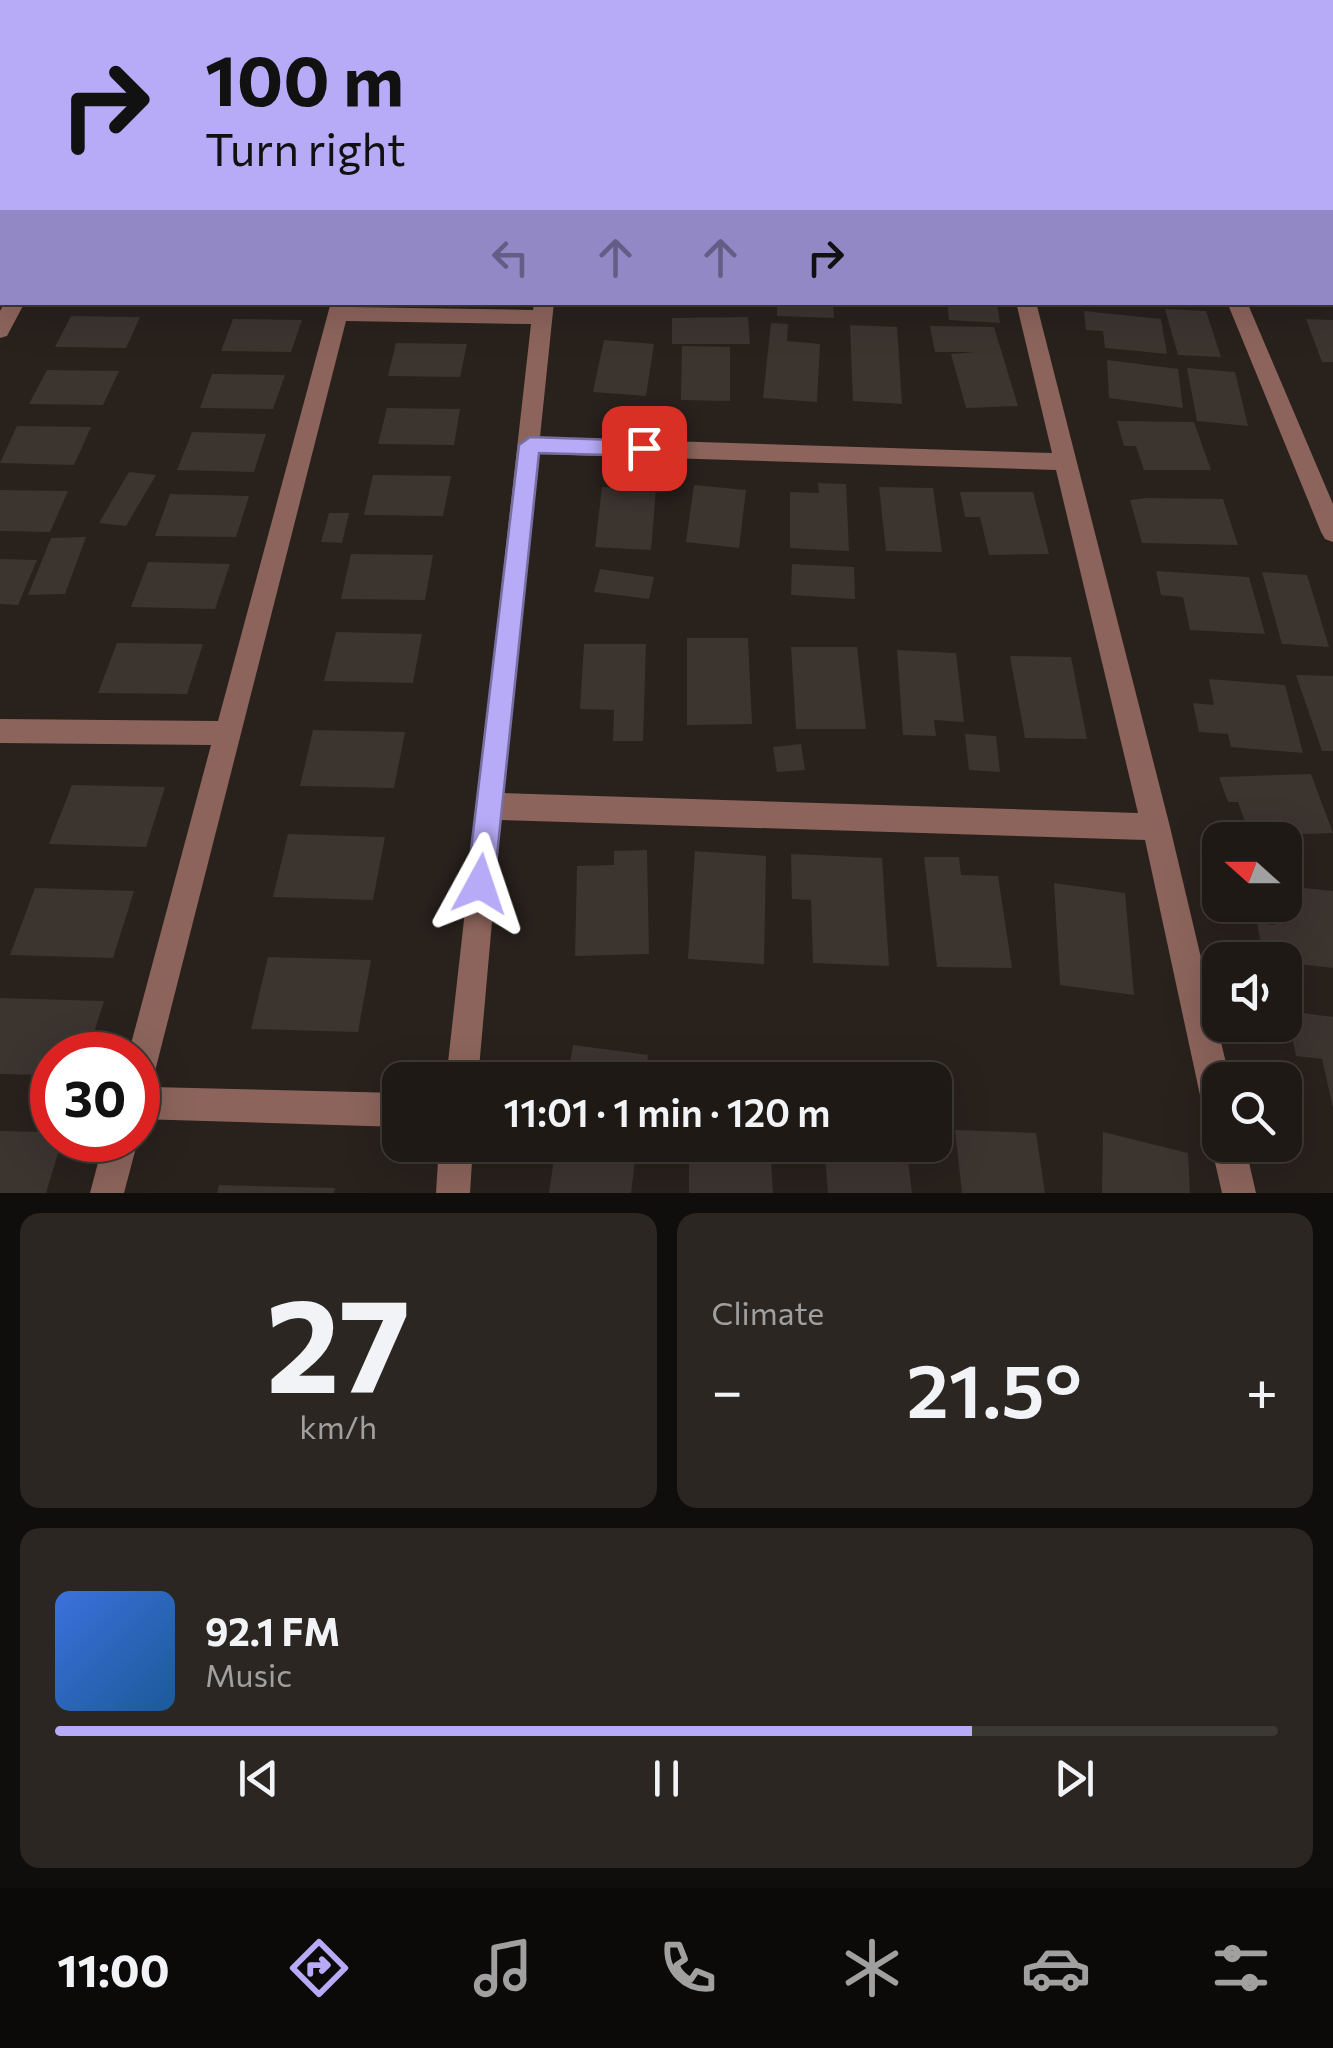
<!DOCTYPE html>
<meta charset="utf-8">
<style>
:root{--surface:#1e1915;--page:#2b2622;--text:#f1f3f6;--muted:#a1a0a0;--line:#3c3834;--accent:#b7abf8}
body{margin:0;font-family:Commissioner,sans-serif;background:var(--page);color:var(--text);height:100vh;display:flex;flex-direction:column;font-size:38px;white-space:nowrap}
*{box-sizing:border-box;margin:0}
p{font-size:32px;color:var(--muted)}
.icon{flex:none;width:55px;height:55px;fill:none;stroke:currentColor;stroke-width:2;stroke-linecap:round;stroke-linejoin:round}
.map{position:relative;height:1193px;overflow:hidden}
.panel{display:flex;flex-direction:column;gap:20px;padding:20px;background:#100e0c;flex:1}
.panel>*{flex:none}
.hud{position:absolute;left:0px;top:0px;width:1335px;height:305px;box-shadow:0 10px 40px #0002,0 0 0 2px var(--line);background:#b7abf8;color:#111;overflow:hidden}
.needle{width:65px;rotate:291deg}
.controls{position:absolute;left:1202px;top:822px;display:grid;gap:20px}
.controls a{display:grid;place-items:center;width:100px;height:100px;border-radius:20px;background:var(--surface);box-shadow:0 10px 40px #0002,0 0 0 2px var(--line);font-size:50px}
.speed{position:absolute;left:30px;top:1032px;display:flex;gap:20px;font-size:50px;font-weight:700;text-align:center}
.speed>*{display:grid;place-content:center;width:130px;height:130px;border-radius:50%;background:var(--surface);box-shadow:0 10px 40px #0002,0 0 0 2px var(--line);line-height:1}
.speed .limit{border:15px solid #d22;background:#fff;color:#111}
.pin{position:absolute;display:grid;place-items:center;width:85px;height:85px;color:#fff;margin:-42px;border-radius:20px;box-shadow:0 5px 15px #0006}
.me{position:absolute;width:110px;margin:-55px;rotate:5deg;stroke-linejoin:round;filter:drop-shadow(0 0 8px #0008)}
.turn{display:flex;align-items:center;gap:35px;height:210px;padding:0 40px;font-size:45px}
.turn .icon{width:130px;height:130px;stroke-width:2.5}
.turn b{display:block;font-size:70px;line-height:85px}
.lanes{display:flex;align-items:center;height:95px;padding:0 40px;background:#0003;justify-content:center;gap:50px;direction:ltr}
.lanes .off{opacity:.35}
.big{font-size:75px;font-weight:600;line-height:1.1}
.panel .tile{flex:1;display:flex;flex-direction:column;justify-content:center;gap:15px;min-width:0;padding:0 35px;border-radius:20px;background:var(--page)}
.panel .dial{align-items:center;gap:0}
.dial b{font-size:130px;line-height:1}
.song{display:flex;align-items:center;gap:30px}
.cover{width:120px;height:120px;border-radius:15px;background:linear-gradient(135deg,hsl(220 70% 55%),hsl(210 70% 35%))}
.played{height:10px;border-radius:5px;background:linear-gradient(90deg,var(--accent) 75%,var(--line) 75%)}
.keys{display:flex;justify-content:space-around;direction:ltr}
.heat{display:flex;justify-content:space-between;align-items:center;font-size:55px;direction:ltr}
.panel .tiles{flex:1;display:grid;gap:20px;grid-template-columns:1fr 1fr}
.tile:last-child{grid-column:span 2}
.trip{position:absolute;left:382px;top:1062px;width:570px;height:100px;border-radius:20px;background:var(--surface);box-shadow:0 10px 40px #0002,0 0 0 2px var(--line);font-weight:600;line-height:100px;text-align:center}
.tabs{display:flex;height:160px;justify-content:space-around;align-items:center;background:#0c0a08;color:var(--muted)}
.tabs .icon{width:70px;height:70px}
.tabs .selected{color:var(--accent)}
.tabs b{font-size:45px;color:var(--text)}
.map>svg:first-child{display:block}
.building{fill:#3c342f}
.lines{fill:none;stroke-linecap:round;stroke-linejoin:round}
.minor{fill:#8c645b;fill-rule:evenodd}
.route{fill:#b7abf8;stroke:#776fa1;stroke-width:2.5}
</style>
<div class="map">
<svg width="1333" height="1193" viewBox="0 0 1333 1193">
<rect width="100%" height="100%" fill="#28211c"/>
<!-- building -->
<g class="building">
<path d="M777 302H833L834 318 777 316Z"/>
<path d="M947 302H997L1000 323 949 320Z"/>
<path d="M1165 309 1206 311 1221 357 1178 355Z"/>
<path d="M1084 311 1161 319 1167 354 1105 348 1103 331 1086 330Z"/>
<path d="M71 316 140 317 126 348 55 347Z"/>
<path d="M748 317 750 344H672V318Z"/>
<path d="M233 319 302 320 291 352 221 351Z"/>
<path d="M1306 319 1333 320V362H1322Z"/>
<path d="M771 323 788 324 787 341 820 344 817 402 763 398Z"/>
<path d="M850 325 897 327 902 404 853 401Z"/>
<path d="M930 326 994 327 1018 406 966 408 951 354 975 352H935Z"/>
<path d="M604 340 654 344 646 396 593 392Z"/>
<path d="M396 343 467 344 460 377 388 376Z"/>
<path d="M682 346 730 347V401L681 400Z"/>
<path d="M1107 360 1178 369 1183 408 1109 398Z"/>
<path d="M1187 368 1235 372 1248 426 1197 421Z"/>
<path d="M47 370 119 371 103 405 29 404Z"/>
<path d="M212 374 285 375 273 409 200 408Z"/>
<path d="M387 408 460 409 454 445 378 444Z"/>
<path d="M1117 421 1194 422 1211 470H1144L1136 446H1124Z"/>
<path d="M17 426 91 427 74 465 0 463Z"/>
<path d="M192 432 266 434 254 472 177 470Z"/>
<path d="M129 472 156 475 126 526 99 523Z"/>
<path d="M373 475 451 476 443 516 364 515Z"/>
<path d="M818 483 846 484 849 551 790 548V492L819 493Z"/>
<path d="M694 485 746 490 739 548 686 542Z"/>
<path d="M602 487 656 489 651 550 595 547Z"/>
<path d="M879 487 933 488 942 552 886 551Z"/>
<path d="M0 490 68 491 50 532 0 531Z"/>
<path d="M960 492H1033L1049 554 989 555 980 517H965Z"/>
<path d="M170 494 249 496 236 537 155 536Z"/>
<path d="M1147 498 1223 499 1238 545 1142 543 1130 500Z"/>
<path d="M329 513H349L342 543 321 542Z"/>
<path d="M86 537 65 594 28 595 51 538Z"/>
<path d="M351 554 433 555 425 600 341 599Z"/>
<path d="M0 559 37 560 18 605 0 604Z"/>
<path d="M148 562 230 564 215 609 131 607Z"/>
<path d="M792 564 854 567 855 599 791 595Z"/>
<path d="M600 569 654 577 649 599 594 592Z"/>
<path d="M1156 571 1249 577 1265 634 1190 630 1183 597 1161 595Z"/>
<path d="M1262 572 1307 575 1329 647 1282 644Z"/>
<path d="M336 632 422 634 413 683 324 681Z"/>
<path d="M687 638H748L752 724 687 725Z"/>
<path d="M117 643 203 644 187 694 98 693Z"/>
<path d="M584 644H646L643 741H613L614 710 580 709Z"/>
<path d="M791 647H857L866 729H796Z"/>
<path d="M897 650 956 653 964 722 934 720 936 736 903 735Z"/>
<path d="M1010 656 1071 657 1087 739 1025 738Z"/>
<path d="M1296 675 1333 676V751H1322Z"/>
<path d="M1209 679 1285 685 1303 753 1231 747 1228 734 1199 732 1193 703 1214 705Z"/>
<path d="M313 730 405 732 394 788 300 786Z"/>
<path d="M965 734 996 736 1000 772 969 770Z"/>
<path d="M801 744 805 770 777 772 773 747Z"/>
<path d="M1311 774 1333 833 1250 836 1238 802H1228L1219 777Z"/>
<path d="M72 785 165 787 146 847 49 844Z"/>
<path d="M288 834 385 837 373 900 273 897Z"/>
<path d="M647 850 649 954 575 956 577 866 614 865V851Z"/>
<path d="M695 851 766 856 764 964 688 959Z"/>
<path d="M791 854 882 858 889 966 813 963 811 900 792 899Z"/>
<path d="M924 857H959L961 875 998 876 1012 968 937 967Z"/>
<path d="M1054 883 1125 893 1134 995 1060 985Z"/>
<path d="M1285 886 1333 891V968L1264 960 1257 923 1275 925 1272 905H1285Z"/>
<path d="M35 888 134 891 113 958 10 955Z"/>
<path d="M268 957 371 960 358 1032 251 1029Z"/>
<path d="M0 998 104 1001 87 1055H52V1075L0 1074Z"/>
<path d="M1287 1011 1333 1017V1108L1322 1059 1296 1056Z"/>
<path d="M573 1045 648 1055 645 1080H567Z"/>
<path d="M955 1130 1036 1133 1045 1193H962Z"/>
<path d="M0 1131 52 1132V1140H62L46 1193H0Z"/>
<path d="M1103 1132 1188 1153 1190 1193H1102Z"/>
<path d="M556 1145H637L631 1193H549Z"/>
<path d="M689 1145H770L773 1193H689Z"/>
<path d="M824 1145H906L912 1193H828Z"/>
<path d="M219 1185 335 1188 334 1193H217Z"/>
</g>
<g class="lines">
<!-- minor -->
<g class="minor">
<path d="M1089 0H1105L1107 2H1091Z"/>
<rect x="0" y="49" width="2" height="10"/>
<path d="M5 302H25L7 336 0 338V311Z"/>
<path d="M331 302H351L350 307 533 310 534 302H554L540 437 1052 453 1016 302H1036L1170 827 1230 1080H1220V1126L1208 1121 1203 1109 1145 840 501 820 478 1080H446L531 324 346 321 151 1087 400 1093V1127L138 1119V1055H128L211 745 0 743V719L218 721ZM538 454 1056 470 1138 813 503 793Z"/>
<path d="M1227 302H1247L1333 504V542L1325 539 1321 532Z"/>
<path d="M1220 1131V1145H1245L1256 1193H1222L1211 1145Z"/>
<path d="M104 1140H138L124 1193H90Z"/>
<path d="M439 1145H473L470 1193H436Z"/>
</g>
</g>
<!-- route -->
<path class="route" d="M530 437 644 441 654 448 644 456 539 453 494 884 490 894 480 898 471 894 467 884 519 445Z"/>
</svg>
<div class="controls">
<a><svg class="needle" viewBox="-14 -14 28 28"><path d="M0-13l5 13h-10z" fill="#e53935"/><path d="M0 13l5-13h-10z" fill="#a1a0a0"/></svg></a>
<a><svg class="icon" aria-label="sound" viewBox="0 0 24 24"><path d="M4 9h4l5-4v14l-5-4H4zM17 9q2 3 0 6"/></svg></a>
<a><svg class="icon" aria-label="search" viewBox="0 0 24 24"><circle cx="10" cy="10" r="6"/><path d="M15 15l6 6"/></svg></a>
</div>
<div class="speed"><div class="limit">30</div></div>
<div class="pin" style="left:644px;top:448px;background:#d93025"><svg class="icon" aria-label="arrive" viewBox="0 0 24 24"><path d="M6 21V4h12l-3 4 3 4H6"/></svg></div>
<svg class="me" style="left:480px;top:884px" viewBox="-20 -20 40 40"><path d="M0-17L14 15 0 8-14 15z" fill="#b7abf8" stroke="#fff" stroke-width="4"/></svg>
<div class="trip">11:01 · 1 min · 120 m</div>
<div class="hud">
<div class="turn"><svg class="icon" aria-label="right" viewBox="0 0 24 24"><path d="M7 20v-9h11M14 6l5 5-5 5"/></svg><div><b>100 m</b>Turn right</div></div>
<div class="lanes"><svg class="icon off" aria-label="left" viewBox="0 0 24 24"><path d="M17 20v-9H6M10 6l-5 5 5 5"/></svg><svg class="icon off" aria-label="ahead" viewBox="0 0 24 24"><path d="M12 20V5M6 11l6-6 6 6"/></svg><svg class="icon off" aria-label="ahead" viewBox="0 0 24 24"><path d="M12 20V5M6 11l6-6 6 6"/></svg><svg class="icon" aria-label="right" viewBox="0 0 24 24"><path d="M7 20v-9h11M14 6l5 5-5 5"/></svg></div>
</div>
</div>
<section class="panel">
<div class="tiles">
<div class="tile dial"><b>27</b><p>km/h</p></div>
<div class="tile"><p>Climate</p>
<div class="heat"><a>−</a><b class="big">21.5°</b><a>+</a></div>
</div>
<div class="tile">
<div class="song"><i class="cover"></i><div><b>92.1 FM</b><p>Music</p></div></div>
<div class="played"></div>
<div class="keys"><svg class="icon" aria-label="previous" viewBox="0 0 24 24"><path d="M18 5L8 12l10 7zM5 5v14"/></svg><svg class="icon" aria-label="pause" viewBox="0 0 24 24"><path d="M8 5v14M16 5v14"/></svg><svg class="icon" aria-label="next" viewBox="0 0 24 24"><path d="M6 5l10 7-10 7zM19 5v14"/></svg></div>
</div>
</div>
</section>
<nav class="tabs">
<b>11:00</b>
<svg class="icon selected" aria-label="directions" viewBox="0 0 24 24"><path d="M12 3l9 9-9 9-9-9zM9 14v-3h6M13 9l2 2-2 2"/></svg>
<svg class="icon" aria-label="music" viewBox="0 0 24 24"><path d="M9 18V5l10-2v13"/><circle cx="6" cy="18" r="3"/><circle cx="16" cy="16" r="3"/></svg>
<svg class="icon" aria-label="phone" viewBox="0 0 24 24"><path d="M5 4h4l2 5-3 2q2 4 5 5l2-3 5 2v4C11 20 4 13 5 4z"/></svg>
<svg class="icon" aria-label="climate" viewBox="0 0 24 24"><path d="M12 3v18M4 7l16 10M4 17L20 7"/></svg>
<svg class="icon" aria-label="car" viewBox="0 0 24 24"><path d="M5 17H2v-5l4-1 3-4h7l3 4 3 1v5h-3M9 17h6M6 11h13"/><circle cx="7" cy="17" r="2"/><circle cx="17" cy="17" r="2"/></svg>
<svg class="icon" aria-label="filters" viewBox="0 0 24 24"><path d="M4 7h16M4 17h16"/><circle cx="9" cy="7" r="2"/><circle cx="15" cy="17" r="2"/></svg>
</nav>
